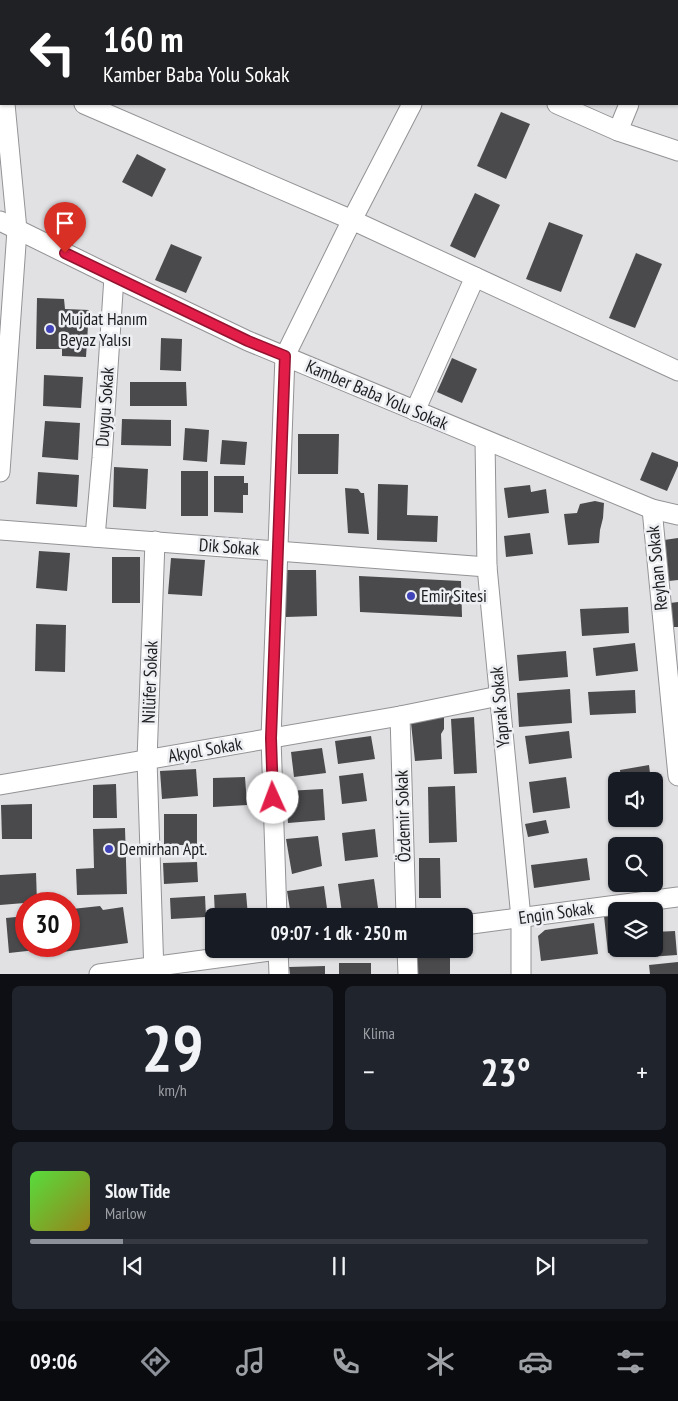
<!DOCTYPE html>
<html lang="tr">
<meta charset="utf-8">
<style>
:root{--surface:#171b24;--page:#20242c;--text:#f1f3f6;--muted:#9ea1a6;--line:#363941;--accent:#8c9099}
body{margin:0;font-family:"PT Sans Narrow",sans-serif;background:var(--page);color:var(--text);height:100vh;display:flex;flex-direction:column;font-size:19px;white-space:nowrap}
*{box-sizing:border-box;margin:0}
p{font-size:16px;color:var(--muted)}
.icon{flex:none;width:28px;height:28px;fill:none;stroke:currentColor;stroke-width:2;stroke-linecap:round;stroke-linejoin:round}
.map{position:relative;height:974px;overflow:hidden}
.details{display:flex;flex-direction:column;gap:12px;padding:12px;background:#0d0f14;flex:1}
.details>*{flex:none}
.top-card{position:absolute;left:0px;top:0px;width:679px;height:105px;box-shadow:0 1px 4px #0004;background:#202124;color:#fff;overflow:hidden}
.tools{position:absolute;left:608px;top:772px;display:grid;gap:10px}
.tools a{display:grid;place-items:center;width:55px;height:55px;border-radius:8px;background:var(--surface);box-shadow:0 1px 4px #0004;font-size:25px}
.speed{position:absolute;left:15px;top:892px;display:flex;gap:10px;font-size:25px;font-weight:700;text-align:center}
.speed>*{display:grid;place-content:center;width:65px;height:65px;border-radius:50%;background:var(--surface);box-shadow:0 1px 4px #0004;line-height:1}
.speed .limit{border:8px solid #d22;background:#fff;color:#111}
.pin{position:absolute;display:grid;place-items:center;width:42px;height:42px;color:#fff;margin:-51px -21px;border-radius:50% 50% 50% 0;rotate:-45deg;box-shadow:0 0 5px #0007}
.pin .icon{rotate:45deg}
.me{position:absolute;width:55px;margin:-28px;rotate:358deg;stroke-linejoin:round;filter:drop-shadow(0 0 4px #0008)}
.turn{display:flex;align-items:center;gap:18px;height:105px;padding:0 20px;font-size:22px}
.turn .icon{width:65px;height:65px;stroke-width:2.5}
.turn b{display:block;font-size:35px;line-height:42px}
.big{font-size:38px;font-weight:700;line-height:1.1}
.details .widget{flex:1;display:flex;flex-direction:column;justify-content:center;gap:8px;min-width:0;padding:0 18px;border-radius:8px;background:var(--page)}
.details .dial{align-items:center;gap:0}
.dial b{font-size:65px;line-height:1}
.song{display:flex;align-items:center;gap:15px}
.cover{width:60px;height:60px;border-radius:8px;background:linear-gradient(135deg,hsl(110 70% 55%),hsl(50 70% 35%))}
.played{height:5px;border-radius:2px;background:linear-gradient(90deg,var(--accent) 15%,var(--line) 15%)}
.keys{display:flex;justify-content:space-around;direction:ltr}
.heat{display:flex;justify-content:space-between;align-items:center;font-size:28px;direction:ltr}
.details .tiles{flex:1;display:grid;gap:12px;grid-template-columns:1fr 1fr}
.widget:last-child{grid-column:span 2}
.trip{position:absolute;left:205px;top:908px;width:268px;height:50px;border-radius:8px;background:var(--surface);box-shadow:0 1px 4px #0004;font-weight:700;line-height:50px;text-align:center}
.tabs{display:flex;height:80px;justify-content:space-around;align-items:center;background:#090b0e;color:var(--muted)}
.tabs .icon{width:35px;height:35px}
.tabs .active{color:var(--accent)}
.tabs b{font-size:22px;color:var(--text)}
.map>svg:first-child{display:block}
.building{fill:#4a4a4d}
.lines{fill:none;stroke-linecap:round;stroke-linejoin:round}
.minor-casing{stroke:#939396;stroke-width:21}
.minor{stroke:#fff;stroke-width:19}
.route-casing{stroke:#92132f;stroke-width:12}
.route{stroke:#e11d48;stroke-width:9}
.poi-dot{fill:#4143b8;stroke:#eeeff2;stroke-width:2}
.labels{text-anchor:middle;stroke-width:5;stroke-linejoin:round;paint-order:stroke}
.poi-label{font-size:18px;fill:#1d1e1f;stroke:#eeeff2;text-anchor:start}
.street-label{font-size:18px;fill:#1d1e1f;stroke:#eeeff2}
</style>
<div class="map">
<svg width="678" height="974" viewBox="0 0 678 974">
<rect width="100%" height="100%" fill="#e1e1e4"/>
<!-- building -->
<g class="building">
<path d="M501 112 530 124 506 179 477 166Z"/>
<path d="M137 154 166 169 152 197 122 182Z"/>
<path d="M475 193 500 205 475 258 450 246Z"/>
<path d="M549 222 583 235 561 292 526 279Z"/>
<path d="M171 244 202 257 186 293 155 280Z"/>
<path d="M636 253 662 264 635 328 609 318Z"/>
<path d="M37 298 64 299 65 309 89 310 86 357 62 356V349H36Z"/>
<path d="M161 338 182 339 181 371 160 370Z"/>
<path d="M452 358 477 369 462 403 437 392Z"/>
<path d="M44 375 83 377 81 408 43 406Z"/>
<path d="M130 382H186L187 406H130Z"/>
<path d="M122 419 171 420V446L121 445Z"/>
<path d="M45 421 80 423 78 460 42 457Z"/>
<path d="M185 428 209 430 207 462 183 460Z"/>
<path d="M298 434H339L338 474H298Z"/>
<path d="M222 440 247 442 245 465 220 464Z"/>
<path d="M652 452 678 462V466L667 491 640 480Z"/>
<path d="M114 467 148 469 146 509 113 507Z"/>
<rect x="181" y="471" width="27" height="45"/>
<path d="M38 472 79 475 77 507 36 504Z"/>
<path d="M214 476H244V483H248V495H243V513L214 512Z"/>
<path d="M378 484 408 485 407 515 438 516 437 542 377 540Z"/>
<path d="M530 485 531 492 546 489 549 513 508 518 504 488Z"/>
<path d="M345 488 358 489 361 493H364L369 534 348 533Z"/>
<path d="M595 501 604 503 603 518 600 530 599 543 568 545 564 514 577 513 580 504Z"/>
<path d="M530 533 533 554 506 557 504 536Z"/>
<path d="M678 538V580L669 581 664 540Z"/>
<path d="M39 551 70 553 67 591 36 588Z"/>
<rect x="112" y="557" width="28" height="46"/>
<path d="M171 558 205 560 202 596 168 594Z"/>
<path d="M285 570H316L317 616 286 617Z"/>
<path d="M359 576 461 581 462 617 360 612Z"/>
<path d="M678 602V627H673L670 603Z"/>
<path d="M628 607 629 633 582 636 580 609Z"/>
<path d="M36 624 66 625 65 672 35 671Z"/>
<path d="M635 643 638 671 596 676 593 648Z"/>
<path d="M566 651 568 677 519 681 517 655Z"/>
<path d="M570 689 572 723 519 727 517 693Z"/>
<path d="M635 690 636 713 590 715 588 692Z"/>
<path d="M444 717V729L441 734 442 759 415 761 411 723Z"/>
<path d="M474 717 477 773 454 774 451 719Z"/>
<path d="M569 731 572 758 529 764 525 736Z"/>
<path d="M371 736 375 759 338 764 335 741Z"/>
<path d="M322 748 326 773 294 777 291 752Z"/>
<path d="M649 765 651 781H621L620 770Z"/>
<path d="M196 769 198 796 162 799 160 771Z"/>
<path d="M363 773 367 801 342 804 339 776Z"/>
<path d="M245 777 247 805 213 807V778Z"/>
<path d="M566 777 570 808 533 813 529 782Z"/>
<path d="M116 784 117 818H93V785Z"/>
<path d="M455 786 457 842 429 843 428 787Z"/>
<path d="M323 789 325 820 288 823 286 791Z"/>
<path d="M32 804V839H2L1 805Z"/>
<rect x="164" y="814" width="33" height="31"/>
<path d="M546 820 549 833 528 837 525 824Z"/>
<path d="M125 828 127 894 77 895 76 869 94 868 93 829Z"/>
<path d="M375 829 378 857 345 861 342 833Z"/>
<path d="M318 836 322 866 292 874 286 839Z"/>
<path d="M419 858H440L441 898H419Z"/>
<path d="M587 858 590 880 534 888 531 865Z"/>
<path d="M197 862 198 882 164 884 163 863Z"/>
<path d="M36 873 37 902 0 905V875Z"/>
<path d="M374 879 378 908 342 913 338 884Z"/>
<path d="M324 886 328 916H291L287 891Z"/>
<path d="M246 893 248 916H215L214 895Z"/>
<path d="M205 896 206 917 171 919 170 898Z"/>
<path d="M100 906 103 910 123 907 128 943 48 954 46 946H69V913L72 909Z"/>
<path d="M616 915V949H639V950L608 953 604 916Z"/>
<path d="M26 916V946H36V950L9 953 6 918Z"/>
<path d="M594 923 598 954 541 961 538 936 545 930Z"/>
<path d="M675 931 677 955 648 957V949H654V932Z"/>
<rect x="416" y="953" width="34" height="21"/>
<path d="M678 962V974H650L649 965Z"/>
<rect x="339" y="963" width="32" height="11"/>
<path d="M325 966V974H290L289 967Z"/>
</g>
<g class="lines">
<defs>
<g id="minor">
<path d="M463 1V0"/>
<path d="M671 1 672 0"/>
<path d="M0 59 1 71"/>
<path d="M84 104 352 220 678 371"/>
<path d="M557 104 618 131 678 151"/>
<path d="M618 131 629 104"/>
<path d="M0 221 114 277 248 341 652 509 678 515"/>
<path d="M415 411 475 277"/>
<path d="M485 440 487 567 521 918V974"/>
<path d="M0 472 17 230 5 104"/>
<path d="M652 509 678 776"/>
<path d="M0 530 487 567"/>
<path d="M95 537 102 458 114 277"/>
<path d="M400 716 406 916"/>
<path d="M0 785 400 716 499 696"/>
<path d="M277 916 271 738 285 356 352 220 412 104"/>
<path d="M464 925 678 897"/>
<path d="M278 949 279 974"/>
<path d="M407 949 408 974"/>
<path d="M99 974 285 949"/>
<path d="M154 974 147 760 155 541"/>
</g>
</defs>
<!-- minor casing -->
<use href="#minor" class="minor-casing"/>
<!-- minor -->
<use href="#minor" class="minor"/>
</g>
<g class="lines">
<defs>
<path id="route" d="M65 253 248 341 285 356 271 738 273 798"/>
</defs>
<!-- route casing -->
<use href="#route" class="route-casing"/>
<!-- route -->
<use href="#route" class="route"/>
</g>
<!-- markers -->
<g class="poi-dot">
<circle cx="50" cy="329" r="5"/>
<circle cx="411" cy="596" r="5"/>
<circle cx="109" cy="849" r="5"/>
</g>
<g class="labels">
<!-- poi labels -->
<g class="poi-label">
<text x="60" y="325">Mujdat Hanım<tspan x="60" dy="21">Beyaz Yalısı</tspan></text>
<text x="421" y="602">Emir Sitesi</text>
<text x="119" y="855">Demirhan Apt.</text>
</g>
<!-- street labels -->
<g class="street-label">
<text transform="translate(377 395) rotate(23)" y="6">Kamber Baba Yolu Sokak</text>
<text transform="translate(105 407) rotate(-86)" y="6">Duygu Sokak</text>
<text transform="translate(229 547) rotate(4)" y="6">Dik Sokak</text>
<text transform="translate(657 568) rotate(-96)" y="6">Reyhan Sokak</text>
<text transform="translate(150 682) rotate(-88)" y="6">Nilüfer Sokak</text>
<text transform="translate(500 707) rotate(-95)" y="6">Yaprak Sokak</text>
<text transform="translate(205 750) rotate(-10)" y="6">Akyol Sokak</text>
<text transform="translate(403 816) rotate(-92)" y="6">Özdemir Sokak</text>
<text transform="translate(556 913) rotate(-8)" y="6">Engin Sokak</text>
</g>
</g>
</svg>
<div class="tools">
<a><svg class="icon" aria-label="sound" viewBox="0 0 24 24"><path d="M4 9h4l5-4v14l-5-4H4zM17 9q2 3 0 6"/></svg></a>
<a><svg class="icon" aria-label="search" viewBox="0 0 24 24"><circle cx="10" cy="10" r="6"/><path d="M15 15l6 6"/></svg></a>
<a><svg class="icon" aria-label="layers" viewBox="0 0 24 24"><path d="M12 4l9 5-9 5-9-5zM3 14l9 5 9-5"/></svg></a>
</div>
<div class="speed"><div class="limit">30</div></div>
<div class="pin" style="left:65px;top:253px;background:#d93025"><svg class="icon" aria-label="arrive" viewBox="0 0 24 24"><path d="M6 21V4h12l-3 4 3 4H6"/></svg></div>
<svg class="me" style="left:273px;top:798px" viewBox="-20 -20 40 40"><circle r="19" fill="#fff"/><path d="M0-13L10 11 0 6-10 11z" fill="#e11d48"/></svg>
<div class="trip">09:07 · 1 dk · 250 m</div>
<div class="top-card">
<div class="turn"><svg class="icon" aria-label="left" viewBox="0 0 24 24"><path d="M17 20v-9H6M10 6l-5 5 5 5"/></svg><div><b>160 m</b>Kamber Baba Yolu Sokak</div></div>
</div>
</div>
<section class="details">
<div class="tiles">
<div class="widget dial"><b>29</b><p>km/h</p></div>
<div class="widget"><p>Klima</p>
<div class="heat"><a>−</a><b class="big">23°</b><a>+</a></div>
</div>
<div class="widget">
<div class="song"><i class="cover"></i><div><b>Slow Tide</b><p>Marlow</p></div></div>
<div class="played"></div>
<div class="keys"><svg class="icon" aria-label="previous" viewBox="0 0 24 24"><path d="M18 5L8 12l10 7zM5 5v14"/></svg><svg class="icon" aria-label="pause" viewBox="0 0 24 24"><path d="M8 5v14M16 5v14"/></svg><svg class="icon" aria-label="next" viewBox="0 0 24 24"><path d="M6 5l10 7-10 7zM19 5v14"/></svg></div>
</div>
</div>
</section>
<nav class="tabs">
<b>09:06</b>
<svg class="icon active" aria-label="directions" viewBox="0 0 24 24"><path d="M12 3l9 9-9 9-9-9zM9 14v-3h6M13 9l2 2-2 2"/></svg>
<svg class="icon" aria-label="music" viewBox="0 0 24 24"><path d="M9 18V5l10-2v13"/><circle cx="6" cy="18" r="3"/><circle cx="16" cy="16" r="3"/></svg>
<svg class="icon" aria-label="phone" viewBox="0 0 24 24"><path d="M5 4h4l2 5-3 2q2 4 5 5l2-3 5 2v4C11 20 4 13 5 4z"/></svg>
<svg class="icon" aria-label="climate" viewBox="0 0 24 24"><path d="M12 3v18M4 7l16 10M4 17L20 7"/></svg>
<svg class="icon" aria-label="car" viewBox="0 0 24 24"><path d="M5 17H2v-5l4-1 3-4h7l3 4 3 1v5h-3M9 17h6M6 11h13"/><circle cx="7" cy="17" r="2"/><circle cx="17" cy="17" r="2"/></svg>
<svg class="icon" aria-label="filters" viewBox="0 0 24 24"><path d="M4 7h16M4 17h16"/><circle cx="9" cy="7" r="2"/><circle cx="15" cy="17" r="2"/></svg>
</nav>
